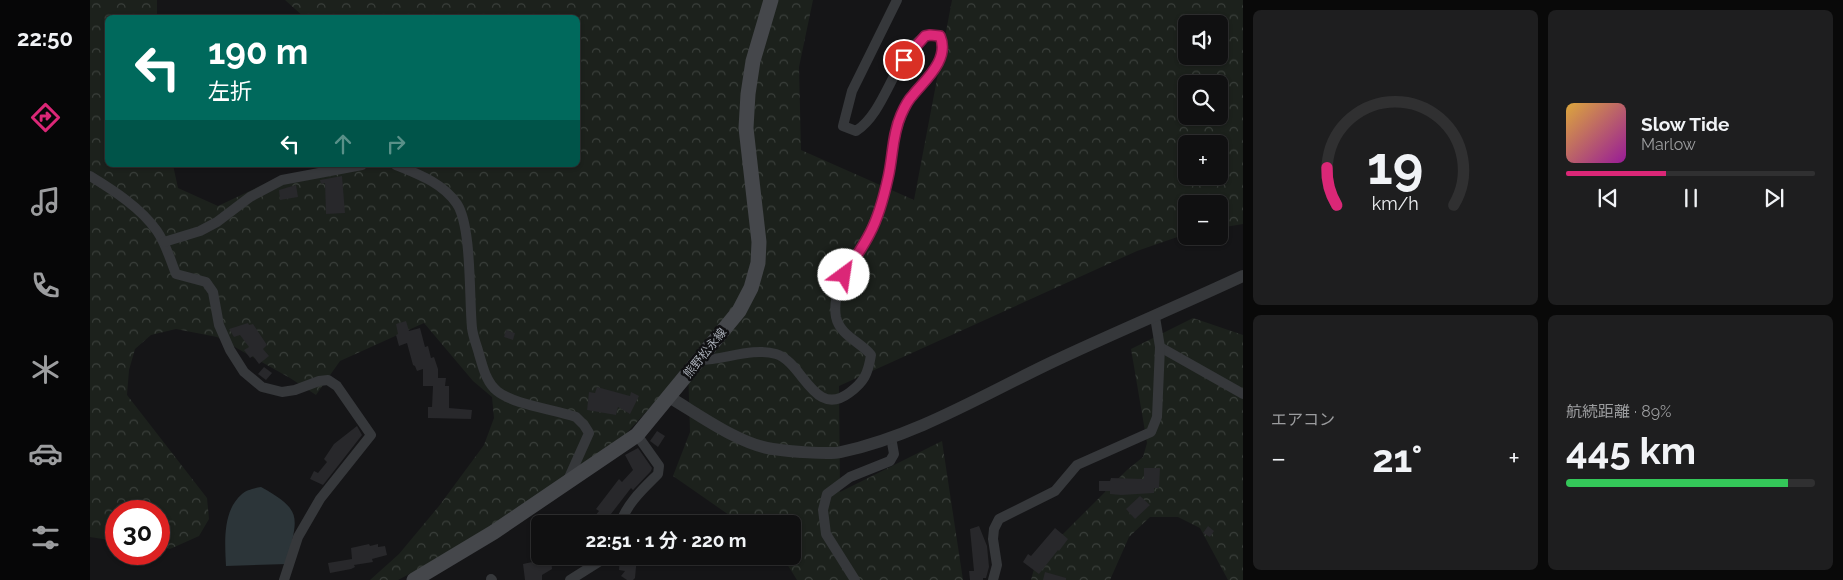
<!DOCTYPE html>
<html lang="ja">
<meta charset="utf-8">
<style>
:root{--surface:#101011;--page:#1e1e1f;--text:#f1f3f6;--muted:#9c9d9f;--line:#303031;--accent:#db2777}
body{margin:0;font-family:Raleway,"Noto Sans JP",sans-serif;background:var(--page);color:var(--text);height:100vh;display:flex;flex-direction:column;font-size:19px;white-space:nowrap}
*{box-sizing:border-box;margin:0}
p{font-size:16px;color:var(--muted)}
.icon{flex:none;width:28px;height:28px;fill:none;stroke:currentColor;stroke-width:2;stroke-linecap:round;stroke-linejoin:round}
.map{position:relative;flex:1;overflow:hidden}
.side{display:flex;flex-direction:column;gap:10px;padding:10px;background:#090909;width:600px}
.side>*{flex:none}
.hud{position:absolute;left:15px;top:15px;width:475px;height:152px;border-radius:8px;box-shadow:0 1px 4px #0004,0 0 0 1px var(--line);background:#00695c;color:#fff;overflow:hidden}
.controls{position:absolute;left:1088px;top:15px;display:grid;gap:10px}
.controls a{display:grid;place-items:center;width:50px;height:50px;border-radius:8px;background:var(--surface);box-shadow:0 1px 4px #0004,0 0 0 1px var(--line);font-size:25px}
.speed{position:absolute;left:15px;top:500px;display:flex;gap:10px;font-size:25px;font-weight:700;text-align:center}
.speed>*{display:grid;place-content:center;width:65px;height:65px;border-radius:50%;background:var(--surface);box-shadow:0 1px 4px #0004,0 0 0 1px var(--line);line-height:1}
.speed .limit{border:8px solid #d22;background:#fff;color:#111}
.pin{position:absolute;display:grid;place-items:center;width:42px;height:42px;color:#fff;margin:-21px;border:2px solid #fff;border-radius:50%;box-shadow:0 1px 5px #0007}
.me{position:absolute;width:55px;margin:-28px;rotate:31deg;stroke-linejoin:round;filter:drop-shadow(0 0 4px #0008)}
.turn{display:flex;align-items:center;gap:18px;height:105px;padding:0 20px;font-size:22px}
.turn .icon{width:65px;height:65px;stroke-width:2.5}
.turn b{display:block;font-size:35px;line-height:42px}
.lanes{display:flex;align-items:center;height:48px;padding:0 20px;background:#0003;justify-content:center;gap:25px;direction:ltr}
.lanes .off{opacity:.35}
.big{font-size:38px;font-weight:700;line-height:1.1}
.side .card{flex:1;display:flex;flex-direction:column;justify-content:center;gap:8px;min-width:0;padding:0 18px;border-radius:8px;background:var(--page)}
.side .dial{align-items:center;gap:0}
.dial svg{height:130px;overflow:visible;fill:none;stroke:var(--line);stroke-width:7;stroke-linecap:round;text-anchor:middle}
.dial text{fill:var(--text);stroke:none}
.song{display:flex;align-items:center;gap:15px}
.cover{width:60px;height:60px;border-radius:8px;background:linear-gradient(135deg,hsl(40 70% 55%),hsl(300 70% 35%))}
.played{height:5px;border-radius:2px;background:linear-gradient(90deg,var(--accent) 40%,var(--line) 40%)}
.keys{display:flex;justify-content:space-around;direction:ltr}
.heat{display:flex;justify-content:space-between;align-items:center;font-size:28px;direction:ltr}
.charge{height:8px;border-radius:4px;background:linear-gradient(90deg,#34c759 89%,var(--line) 0)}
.side .tiles{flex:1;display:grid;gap:10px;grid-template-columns:repeat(2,1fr)}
.trip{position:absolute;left:441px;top:515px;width:270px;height:50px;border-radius:8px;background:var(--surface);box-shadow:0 1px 4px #0004,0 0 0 1px var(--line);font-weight:700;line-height:50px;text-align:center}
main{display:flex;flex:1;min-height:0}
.tabs{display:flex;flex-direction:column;width:90px;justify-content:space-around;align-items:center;background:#060607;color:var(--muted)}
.tabs .icon{width:35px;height:35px}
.tabs .active{color:var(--accent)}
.tabs b{font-size:22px;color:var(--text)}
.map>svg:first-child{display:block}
.forest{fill:url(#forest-crowns);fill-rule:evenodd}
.water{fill:#2c3539}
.building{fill:#28282b}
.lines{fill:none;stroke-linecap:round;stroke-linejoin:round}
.minor{stroke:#36383b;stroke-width:10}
.tertiary{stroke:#36383b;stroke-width:12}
.secondary{stroke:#45474b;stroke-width:15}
.route-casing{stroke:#8e194d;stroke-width:12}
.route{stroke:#db2777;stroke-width:9}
.labels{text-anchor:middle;stroke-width:5;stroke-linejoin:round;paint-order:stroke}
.street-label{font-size:12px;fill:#a8adb6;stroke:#101012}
</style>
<main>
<nav class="tabs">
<b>22:50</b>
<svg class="icon active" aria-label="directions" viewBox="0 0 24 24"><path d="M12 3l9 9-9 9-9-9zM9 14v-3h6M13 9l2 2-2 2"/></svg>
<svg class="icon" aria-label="music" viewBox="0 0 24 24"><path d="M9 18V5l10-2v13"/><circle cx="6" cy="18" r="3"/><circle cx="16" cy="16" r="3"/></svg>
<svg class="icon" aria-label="phone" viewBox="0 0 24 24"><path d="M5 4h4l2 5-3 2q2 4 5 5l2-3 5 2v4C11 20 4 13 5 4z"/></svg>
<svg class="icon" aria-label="climate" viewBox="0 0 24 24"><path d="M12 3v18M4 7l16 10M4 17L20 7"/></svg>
<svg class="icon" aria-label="car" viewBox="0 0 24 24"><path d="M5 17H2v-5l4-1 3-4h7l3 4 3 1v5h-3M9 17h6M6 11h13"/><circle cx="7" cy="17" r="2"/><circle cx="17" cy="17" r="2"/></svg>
<svg class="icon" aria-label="filters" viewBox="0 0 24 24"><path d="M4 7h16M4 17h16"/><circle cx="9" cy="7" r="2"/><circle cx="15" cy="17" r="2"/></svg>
</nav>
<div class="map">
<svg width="1153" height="580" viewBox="0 0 1153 580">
<defs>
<pattern id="forest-crowns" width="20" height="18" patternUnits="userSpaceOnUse" patternTransform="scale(1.25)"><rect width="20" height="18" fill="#1c211c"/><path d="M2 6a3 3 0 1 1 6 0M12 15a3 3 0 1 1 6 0" fill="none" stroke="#3a3f3b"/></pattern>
</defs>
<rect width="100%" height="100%" fill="#151517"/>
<!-- forest -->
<g class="forest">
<path d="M0 0H67V17L18 18V165H83L88 188 128 206 191 176 245 165H488V18L214 17 195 0H723L709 67 711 150 824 200 862 0H1153V224L1129 228V204H1096V234L1047 251 749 386 750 492 852 441 873 580H707L692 556H702V524H652L583 476 600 432 598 366 524 447 376 544 308 580H280L309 554 349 506 394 445 404 418 402 397 383 381 334 323 250 361 226 395 200 378 127 337 86 329 61 335 45 349 39 370 37 395 117 498 119 519 109 536 80 549 69 547V511H26V541L0 537ZM1096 24H1129V56H1096ZM1096 84H1129V116H1096ZM1096 144H1129V176H1096Z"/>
<path d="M1103 318 1153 335V580H1138L1110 528 1088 517H1060L1039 537 1020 580H941L946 561 1037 470 1053 457 1057 443 1041 349Z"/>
</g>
<!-- water -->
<path class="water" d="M171 487C216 512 206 518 197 564L136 566C135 543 132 511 152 494 156 490 165 488 171 487Z"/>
<!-- building -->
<g class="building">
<path d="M252 176 255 213 236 214 235 183 231 184 230 180Z"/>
<path d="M206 185 208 197 190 200 189 190Z"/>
<path d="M316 321 319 331 330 328 335 347 338 346 341 358 344 357 348 369V378H356L355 386H359V408L382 410 381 419 338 418V407H342L343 386H333V369L327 371 325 366 323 365 317 343 309 346 306 335 308 334 306 324Z"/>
<path d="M158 323 159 325 163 324 177 345 173 349 179 356 169 364 163 356 160 358 154 350 159 347 150 335 144 337 139 329Z"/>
<path d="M416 330 425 333 423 340 414 337Z"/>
<path d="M174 367 182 373 176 380 168 374Z"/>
<path d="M507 387 540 396 541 392 549 396 540 414 528 407 526 415 497 410 499 392 505 393Z"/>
<path d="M267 426 272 435 233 485 220 479 224 471 228 473 237 462 234 459 244 444Z"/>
<path d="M567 431 575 436 568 447 560 441Z"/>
<path d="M548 448 562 468 561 471 543 490 541 488 514 523 505 516 509 511 506 509 529 479 532 482 543 470 535 455Z"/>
<path d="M1054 468H1070L1069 488H1064V493L1031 495 1020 494V491H1009V481H1020L1021 478 1054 479Z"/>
<path d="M1050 496 1060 505 1045 519 1036 509Z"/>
<path d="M889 526 897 546 899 567 896 578H893V580H880L879 571H884L880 529Z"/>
<path d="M1118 526 1124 531 1120 537 1113 533Z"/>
<path d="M965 528 978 539 969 551 968 550 949 574 933 562 938 554 941 556Z"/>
<path d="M279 544 280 546 288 544V547L295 546 297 555 282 559 283 562 264 565 265 567 261 569 240 573 238 563 262 559 261 548Z"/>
<path d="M530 556H547L545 578 543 580H537L531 576 535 571 529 570Z"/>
<path d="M461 558 462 569 452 575V580H435L433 564Z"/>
<path d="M955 572 976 578V580H953Z"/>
</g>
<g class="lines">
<!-- minor -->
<g class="minor">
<path d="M306 165C328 174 353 183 367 204 382 227 379 298 382 328 383 337 387 346 389 354 393 367 396 382 407 391 424 405 464 409 486 417L494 425 499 433 477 482"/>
<path d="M0 176C23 190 51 208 67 231 76 244 80 259 86 274L116 282 123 292 129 325 140 350 154 372 172 387 192 392 205 390 229 381 238 380 247 386 281 435 230 499 208 537 194 580"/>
<path d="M74 242 110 231 127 222 160 197 192 180 272 165"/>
<path d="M1070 347 1153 394"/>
<path d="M610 360C634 360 662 347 686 354 713 362 724 419 759 393 774 382 778 374 781 355 771 342 750 336 746 317 740 284 771 255 782 227 789 211 795 194 798 177 803 149 805 122 821 97 833 79 861 61 849 36 845 36 839 34 834 37 804 56 796 112 766 131L753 126 762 91 807 0"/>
<path d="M530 524C537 503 554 488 568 474L569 466 547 435"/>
<path d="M401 579 402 580"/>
<path d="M480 580 518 556"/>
<path d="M765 580 736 534 733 510 737 494 760 477 800 461 804 454 801 437"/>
<path d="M903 580 907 565 903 539 904 529 909 519 965 491 987 465 1061 432 1067 417 1070 347 1065 317"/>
</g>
<!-- tertiary -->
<path class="tertiary" d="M579 397C608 414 650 445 683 449 697 451 739 455 751 452 830 435 901 390 973 357 1033 329 1093 304 1153 276"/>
<!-- secondary -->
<path class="secondary" d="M324 580 404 532 547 435 649 311 661 288 668 263 669 242 656 128 658 94 663 61 681 0"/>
</g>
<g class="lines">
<defs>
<path id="route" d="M754 275C763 261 773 247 780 233 789 216 794 196 798 178 803 157 802 135 811 115 814 108 818 100 823 95 836 79 860 59 850 36L840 35 835 36 814 60"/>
</defs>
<!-- route casing -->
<use href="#route" class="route-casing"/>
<!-- route -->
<use href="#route" class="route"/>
</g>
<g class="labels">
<!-- street labels -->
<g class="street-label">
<text transform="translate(615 353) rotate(-51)" y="4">熊野松永線</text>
</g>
</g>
</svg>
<div class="controls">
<a><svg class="icon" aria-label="sound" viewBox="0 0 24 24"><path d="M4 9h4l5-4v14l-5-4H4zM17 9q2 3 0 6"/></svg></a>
<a><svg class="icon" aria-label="search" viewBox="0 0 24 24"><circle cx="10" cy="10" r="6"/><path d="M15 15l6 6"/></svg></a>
<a>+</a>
<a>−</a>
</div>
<div class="speed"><div class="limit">30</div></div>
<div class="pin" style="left:814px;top:60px;background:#d93025"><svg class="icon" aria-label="arrive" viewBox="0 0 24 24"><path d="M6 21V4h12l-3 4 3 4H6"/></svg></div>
<svg class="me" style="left:754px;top:275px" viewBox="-20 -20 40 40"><circle r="19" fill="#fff"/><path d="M0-13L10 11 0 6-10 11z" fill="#db2777"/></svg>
<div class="trip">22:51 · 1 分 · 220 m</div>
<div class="hud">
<div class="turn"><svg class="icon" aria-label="left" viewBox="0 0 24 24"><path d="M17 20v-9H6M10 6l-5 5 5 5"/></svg><div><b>190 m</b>左折</div></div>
<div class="lanes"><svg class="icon" aria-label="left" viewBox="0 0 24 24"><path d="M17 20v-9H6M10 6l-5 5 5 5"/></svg><svg class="icon off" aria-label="ahead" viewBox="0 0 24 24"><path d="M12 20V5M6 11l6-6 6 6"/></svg><svg class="icon off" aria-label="right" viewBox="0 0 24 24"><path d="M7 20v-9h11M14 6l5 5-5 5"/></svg></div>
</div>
</div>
<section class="side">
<div class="tiles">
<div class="card dial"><svg viewBox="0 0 100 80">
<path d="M14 69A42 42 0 1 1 86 69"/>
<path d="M14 69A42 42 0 0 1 8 46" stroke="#db2777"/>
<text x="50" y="56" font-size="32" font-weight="700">19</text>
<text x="50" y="72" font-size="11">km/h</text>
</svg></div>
<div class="card">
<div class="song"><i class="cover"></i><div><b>Slow Tide</b><p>Marlow</p></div></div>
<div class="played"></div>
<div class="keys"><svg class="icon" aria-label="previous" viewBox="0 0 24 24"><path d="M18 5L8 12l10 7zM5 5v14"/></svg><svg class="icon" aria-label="pause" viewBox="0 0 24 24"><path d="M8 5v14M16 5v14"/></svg><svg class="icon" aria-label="next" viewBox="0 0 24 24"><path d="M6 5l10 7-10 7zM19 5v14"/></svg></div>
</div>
<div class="card"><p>エアコン</p>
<div class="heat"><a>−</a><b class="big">21°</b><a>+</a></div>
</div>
<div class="card"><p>航続距離 · 89%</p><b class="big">445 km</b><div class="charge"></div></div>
</div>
</section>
</main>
